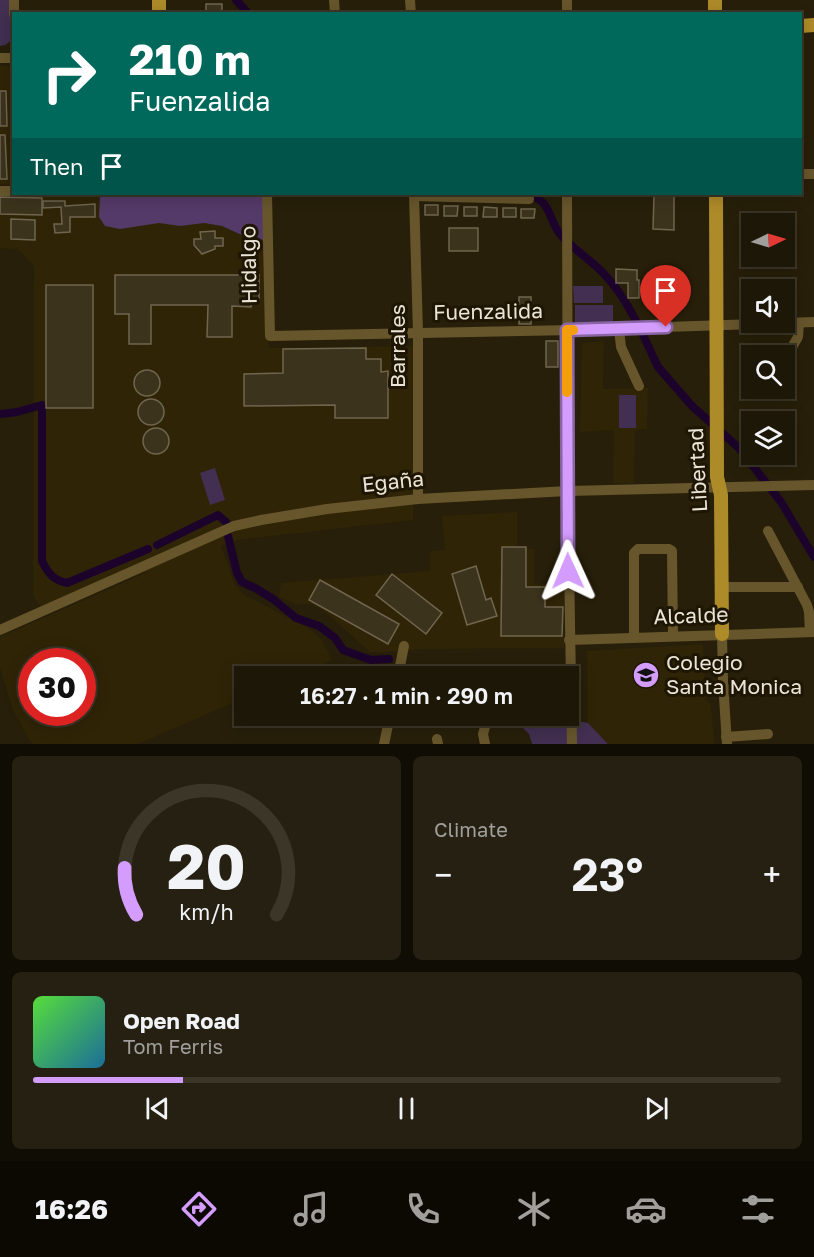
<!DOCTYPE html>
<meta charset="utf-8">
<style>
:root{--surface:#1d1707;--page:#252011;--text:#f1f3f6;--muted:#a09f9b;--line:#3b3628;--accent:#d39cfd}
body{margin:0;font-family:"Golos Text",sans-serif;background:var(--page);color:var(--text);height:100vh;display:flex;flex-direction:column;font-size:22px;white-space:nowrap}
*{box-sizing:border-box;margin:0}
p{font-size:20px;color:var(--muted)}
.icon{flex:none;width:33px;height:33px;fill:none;stroke:currentColor;stroke-width:2;stroke-linecap:round;stroke-linejoin:round}
.map{position:relative;height:744px;overflow:hidden}
.side{display:flex;flex-direction:column;gap:12px;padding:12px;background:#100d04;flex:1}
.side>*{flex:none}
.hud{position:absolute;left:12px;top:12px;width:790px;height:183px;border-radius:0px;box-shadow:0 3px 15px #0003,0 0 0 2px var(--line);background:#00695c;color:#fff;overflow:hidden}
.needle{width:39px;rotate:85deg}
.controls{position:absolute;left:741px;top:213px;display:grid;gap:12px}
.controls a{display:grid;place-items:center;width:54px;height:54px;border-radius:0px;background:var(--surface);box-shadow:0 3px 15px #0003,0 0 0 2px var(--line);font-size:30px}
.speed{position:absolute;left:18px;top:648px;display:flex;gap:12px;font-size:30px;font-weight:700;text-align:center}
.speed>*{display:grid;place-content:center;width:78px;height:78px;border-radius:50%;background:var(--surface);box-shadow:0 3px 15px #0003,0 0 0 2px var(--line);line-height:1}
.speed .limit{border:9px solid #d22;background:#fff;color:#111}
.pin{position:absolute;display:grid;place-items:center;width:51px;height:51px;color:#fff;margin:-62px -26px;border-radius:50% 50% 50% 0;rotate:-45deg;box-shadow:0 0 6px #0007}
.pin .icon{rotate:45deg}
.me{position:absolute;width:66px;margin:-33px;rotate:359deg;stroke-linejoin:round;filter:drop-shadow(0 0 4px #0008)}
.turn{display:flex;align-items:center;gap:21px;height:126px;padding:0 18px;font-size:27px}
.turn .icon{width:78px;height:78px;stroke-width:2.5}
.turn b{display:block;font-size:42px;line-height:51px}
.then{display:flex;align-items:center;height:57px;padding:0 18px;background:#0003;gap:12px;font-size:22px}
.big{font-size:45px;font-weight:600;line-height:1.1}
.side .tile{flex:1;display:flex;flex-direction:column;justify-content:center;gap:9px;min-width:0;padding:0 21px;border-radius:9px;background:var(--page)}
.side .dial{align-items:center;gap:0}
.dial svg{height:156px;overflow:visible;fill:none;stroke:var(--line);stroke-width:7;stroke-linecap:round;text-anchor:middle}
.dial text{fill:var(--text);stroke:none}
.song{display:flex;align-items:center;gap:18px}
.cover{width:72px;height:72px;border-radius:9px;background:linear-gradient(135deg,hsl(110 70% 55%),hsl(200 70% 35%))}
.played{height:6px;border-radius:3px;background:linear-gradient(90deg,var(--accent) 20%,var(--line) 20%)}
.keys{display:flex;justify-content:space-around;direction:ltr}
.heat{display:flex;justify-content:space-between;align-items:center;font-size:33px;direction:ltr}
.side .tiles{flex:1;display:grid;gap:12px;grid-template-columns:1fr 1fr}
.tile:last-child{grid-column:span 2}
.trip{position:absolute;left:234px;top:666px;width:345px;height:60px;border-radius:0px;background:var(--surface);box-shadow:0 3px 15px #0003,0 0 0 2px var(--line);font-weight:600;line-height:60px;text-align:center}
.tab-bar{display:flex;height:96px;justify-content:space-around;align-items:center;background:#0c0903;color:var(--muted)}
.tab-bar .icon{width:42px;height:42px}
.tab-bar .selected{color:var(--accent)}
.tab-bar b{font-size:27px;color:var(--text)}
.map>svg:first-child{display:block}
.built{fill:#2f2406;fill-rule:evenodd}
.green{fill:#422f51}
.forest{fill:#543a68}
.lines{fill:none;stroke-linecap:round;stroke-linejoin:round}
.canal{stroke:#1c032b;stroke-width:8}
.building{fill:#3c331d;stroke:#70664f;stroke-width:1.5}
.minor{stroke:#67562c;stroke-width:10}
.major{stroke:#ae8b29;stroke-width:14}
.route-casing{stroke:#8965a4;stroke-width:15}
.route{stroke:#d39cfd;stroke-width:10}
.slow{stroke:#f59e0b;stroke-width:10}
.labels{text-anchor:middle;stroke-width:6;stroke-linejoin:round;paint-order:stroke}
.street-label{font-size:21px;fill:#eae5d8;stroke:#1e1602}
.poi-label{font-size:21px;fill:#eae5d8;stroke:#1e1602;text-anchor:start}
</style>
<div class="map">
<svg width="814" height="744" viewBox="0 0 814 744">
<rect width="100%" height="100%" fill="#271f09"/>
<!-- built -->
<g class="built">
<path d="M0 66H13V185L0 184Z"/>
<path d="M266 195 269 348 416 346 413 520 237 540 221 546 235 585 239 589 244 595 307 627 321 639 332 660 294 676H244V698L138 744H32L13 710 0 667V637L150 571 42 608 33 596 34 266 18 249 0 248V196ZM32 662H82V712H32Z"/>
<path d="M604 341 603 389 648 388 647 429 635 430 634 483H613L614 430 580 432 582 343Z"/>
<path d="M517 512V547L534 549V585L564 581V648L419 649 384 652H370L323 610 311 604H295L279 597 281 583 430 571V551L445 550 442 516Z"/>
<path d="M703 644 706 700 711 705 714 744H608L588 723 587 651Z"/>
</g>
<!-- green -->
<g class="green">
<path d="M0 0H10L11 41 5 45 0 46Z"/>
<path d="M573 286H603V303H574Z"/>
<rect x="575" y="305" width="38" height="19"/>
<rect x="619" y="395" width="17" height="33"/>
<path d="M215 468 225 500 210 505 200 473Z"/>
<path d="M492 716H549L588 723 608 744H532L529 734 512 717 494 718Z"/>
</g>
<!-- forest -->
<path class="forest" d="M266 195 268 241 244 236 222 226 204 223 180 226 159 223 120 229 105 226 99 217 100 196Z"/>
<g class="lines">
<!-- canal -->
<g class="canal">
<path d="M236 0 249 14"/>
<path d="M526 194C553 201 547 218 560 234 572 249 592 260 605 275 628 299 644 337 658 367L692 406 739 448 781 502 814 557"/>
<path d="M0 414 17 412 42 405V561C48 573 53 580 67 583L148 549"/>
<path d="M228 536 237 573 242 582 255 588 273 599 296 618 319 626 335 638 343 650 371 660 389 659"/>
<path d="M157 545 218 515 226 522"/>
</g>
</g>
<!-- building -->
<g class="building">
<rect x="206" y="4" width="16" height="10"/>
<path d="M0 91H6L7 126H0Z"/>
<path d="M0 135H5L7 179H0Z"/>
<path d="M674 194V230L653 229 654 195Z"/>
<path d="M0 197 42 198V215L0 214Z"/>
<path d="M43 201H65V206L95 204V217H70V232L55 233 54 224H62L61 207 43 208Z"/>
<rect x="425" y="205" width="13" height="10"/>
<path d="M444 206H458L457 216H444Z"/>
<rect x="464" y="207" width="13" height="9"/>
<path d="M484 207 497 208V217H483Z"/>
<rect x="503" y="208" width="13" height="9"/>
<path d="M521 209H535L534 218H521Z"/>
<path d="M11 219 35 220V240L11 239Z"/>
<rect x="449" y="228" width="29" height="23"/>
<path d="M215 231V238H223V246H215V249L202 254 194 245V239H201L200 232Z"/>
<path d="M616 269 637 270V280H639V298H628V283H616Z"/>
<path d="M115 275H259V299H251V307L232 306V337H207L208 305H151V344H129V314H115Z"/>
<rect x="46" y="285" width="47" height="123"/>
<rect x="519" y="297" width="12" height="27"/>
<rect x="546" y="341" width="12" height="26"/>
<path d="M366 348V359H381V372L388 371V418H335V405L244 406V374L283 373V349Z"/>
<circle cx="147" cy="383" r="13"/>
<circle cx="151" cy="412" r="13"/>
<circle cx="156" cy="441" r="13"/>
<path d="M502 547H526V587H545V607H563L562 636H501Z"/>
<path d="M476 566 486 600 491 598 497 616 467 625 452 574Z"/>
<path d="M392 574 442 613 426 634 376 595Z"/>
<path d="M320 580 399 624 388 644 309 600Z"/>
</g>
<g class="lines">
<!-- minor -->
<g class="minor">
<path d="M14 0V14"/>
<path d="M334 0 335 14"/>
<path d="M410 0 411 14"/>
<path d="M567 0V14"/>
<path d="M0 58H14"/>
<path d="M801 174H814"/>
<path d="M0 191H14"/>
<path d="M267 194 270 336 574 330 814 322"/>
<path d="M414 194 418 333V499"/>
<path d="M567 194 568 501 572 744"/>
<path d="M414 196 529 199"/>
<path d="M619 329 621 347 639 386"/>
<path d="M784 361 798 337 799 323"/>
<path d="M768 531 807 605 809 612 810 632"/>
<path d="M721 587H798"/>
<path d="M0 630 234 526 261 520 327 509 418 499 568 491 814 485"/>
<path d="M722 634 723 681 727 744"/>
<path d="M634 637V553L638 549H669L672 551 673 636"/>
<path d="M569 640 814 632"/>
<path d="M530 672 537 676"/>
<path d="M398 676 404 646"/>
<path d="M544 676H571"/>
<path d="M723 690 765 687"/>
<path d="M726 737 768 734"/>
<path d="M437 739 438 744"/>
<path d="M384 744 390 716"/>
<path d="M485 744 483 734 485 727"/>
</g>
<!-- major -->
<g class="major">
<path d="M159 0V14"/>
<path d="M715 0V14"/>
<path d="M801 26 814 25"/>
<path d="M716 194 717 477 721 495 722 634"/>
</g>
</g>
<g class="lines">
<defs>
<path id="route" d="M568 571 567 330 666 327"/>
</defs>
<!-- route casing -->
<use href="#route" class="route-casing"/>
<!-- route -->
<use href="#route" class="route"/>
<!-- slow -->
<path class="slow" d="M567 392V330H573"/>
</g>
<!-- icons -->
<defs>
<symbol id="school-disc" viewBox="-11 -11 22 22"><circle r="9.5" fill="#d39cfd" stroke="#1e1602"/><path d="M0-5L7-2L0 1L-7-2ZM-4 1L0 2.5L4 1V4Q0 6-4 4Z" fill="#111"/></symbol>
</defs>
<g fill-rule="evenodd">
<use href="#school-disc" x="631" y="660" width="30" height="30"/>
</g>
<g class="labels">
<!-- street labels -->
<g class="street-label">
<text transform="translate(249 265) rotate(-91)" y="7">Hidalgo</text>
<text transform="translate(488 312) rotate(-1)" y="7">Fuenzalida</text>
<text transform="translate(398 346) rotate(-90)" y="7">Barrales</text>
<text transform="translate(698 470) rotate(-93)" y="7">Libertad</text>
<text transform="translate(393 482) rotate(-6)" y="7">Egaña</text>
<text transform="translate(691 616) rotate(-2)" y="7">Alcalde</text>
</g>
<!-- poi labels -->
<g class="poi-label">
<text x="666" y="670">Colegio<tspan x="666" dy="24">Santa Monica</tspan></text>
</g>
</g>
</svg>
<div class="controls">
<a><svg class="needle" viewBox="-14 -14 28 28"><path d="M0-13l5 13h-10z" fill="#e53935"/><path d="M0 13l5-13h-10z" fill="#a09f9b"/></svg></a>
<a><svg class="icon" aria-label="sound" viewBox="0 0 24 24"><path d="M4 9h4l5-4v14l-5-4H4zM17 9q2 3 0 6"/></svg></a>
<a><svg class="icon" aria-label="search" viewBox="0 0 24 24"><circle cx="10" cy="10" r="6"/><path d="M15 15l6 6"/></svg></a>
<a><svg class="icon" aria-label="layers" viewBox="0 0 24 24"><path d="M12 4l9 5-9 5-9-5zM3 14l9 5 9-5"/></svg></a>
</div>
<div class="speed"><div class="limit">30</div></div>
<div class="pin" style="left:666px;top:327px;background:#d93025"><svg class="icon" aria-label="arrive" viewBox="0 0 24 24"><path d="M6 21V4h12l-3 4 3 4H6"/></svg></div>
<svg class="me" style="left:568px;top:571px" viewBox="-20 -20 40 40"><path d="M0-17L14 15 0 8-14 15z" fill="#d39cfd" stroke="#fff" stroke-width="4"/></svg>
<div class="trip">16:27 · 1 min · 290 m</div>
<div class="hud">
<div class="turn"><svg class="icon" aria-label="right" viewBox="0 0 24 24"><path d="M7 20v-9h11M14 6l5 5-5 5"/></svg><div><b>210 m</b>Fuenzalida</div></div>
<div class="then">Then<svg class="icon" aria-label="arrive" viewBox="0 0 24 24"><path d="M6 21V4h12l-3 4 3 4H6"/></svg></div>
</div>
</div>
<section class="side">
<div class="tiles">
<div class="tile dial"><svg viewBox="0 0 100 80">
<path d="M14 69A42 42 0 1 1 86 69"/>
<path d="M14 69A42 42 0 0 1 8 45" stroke="#d39cfd"/>
<text x="50" y="56" font-size="32" font-weight="700">20</text>
<text x="50" y="72" font-size="11">km/h</text>
</svg></div>
<div class="tile"><p>Climate</p>
<div class="heat"><a>−</a><b class="big">23°</b><a>+</a></div>
</div>
<div class="tile">
<div class="song"><i class="cover"></i><div><b>Open Road</b><p>Tom Ferris</p></div></div>
<div class="played"></div>
<div class="keys"><svg class="icon" aria-label="previous" viewBox="0 0 24 24"><path d="M18 5L8 12l10 7zM5 5v14"/></svg><svg class="icon" aria-label="pause" viewBox="0 0 24 24"><path d="M8 5v14M16 5v14"/></svg><svg class="icon" aria-label="next" viewBox="0 0 24 24"><path d="M6 5l10 7-10 7zM19 5v14"/></svg></div>
</div>
</div>
</section>
<nav class="tab-bar">
<b>16:26</b>
<svg class="icon selected" aria-label="directions" viewBox="0 0 24 24"><path d="M12 3l9 9-9 9-9-9zM9 14v-3h6M13 9l2 2-2 2"/></svg>
<svg class="icon" aria-label="music" viewBox="0 0 24 24"><path d="M9 18V5l10-2v13"/><circle cx="6" cy="18" r="3"/><circle cx="16" cy="16" r="3"/></svg>
<svg class="icon" aria-label="phone" viewBox="0 0 24 24"><path d="M5 4h4l2 5-3 2q2 4 5 5l2-3 5 2v4C11 20 4 13 5 4z"/></svg>
<svg class="icon" aria-label="climate" viewBox="0 0 24 24"><path d="M12 3v18M4 7l16 10M4 17L20 7"/></svg>
<svg class="icon" aria-label="car" viewBox="0 0 24 24"><path d="M5 17H2v-5l4-1 3-4h7l3 4 3 1v5h-3M9 17h6M6 11h13"/><circle cx="7" cy="17" r="2"/><circle cx="17" cy="17" r="2"/></svg>
<svg class="icon" aria-label="filters" viewBox="0 0 24 24"><path d="M4 7h16M4 17h16"/><circle cx="9" cy="7" r="2"/><circle cx="15" cy="17" r="2"/></svg>
</nav>
